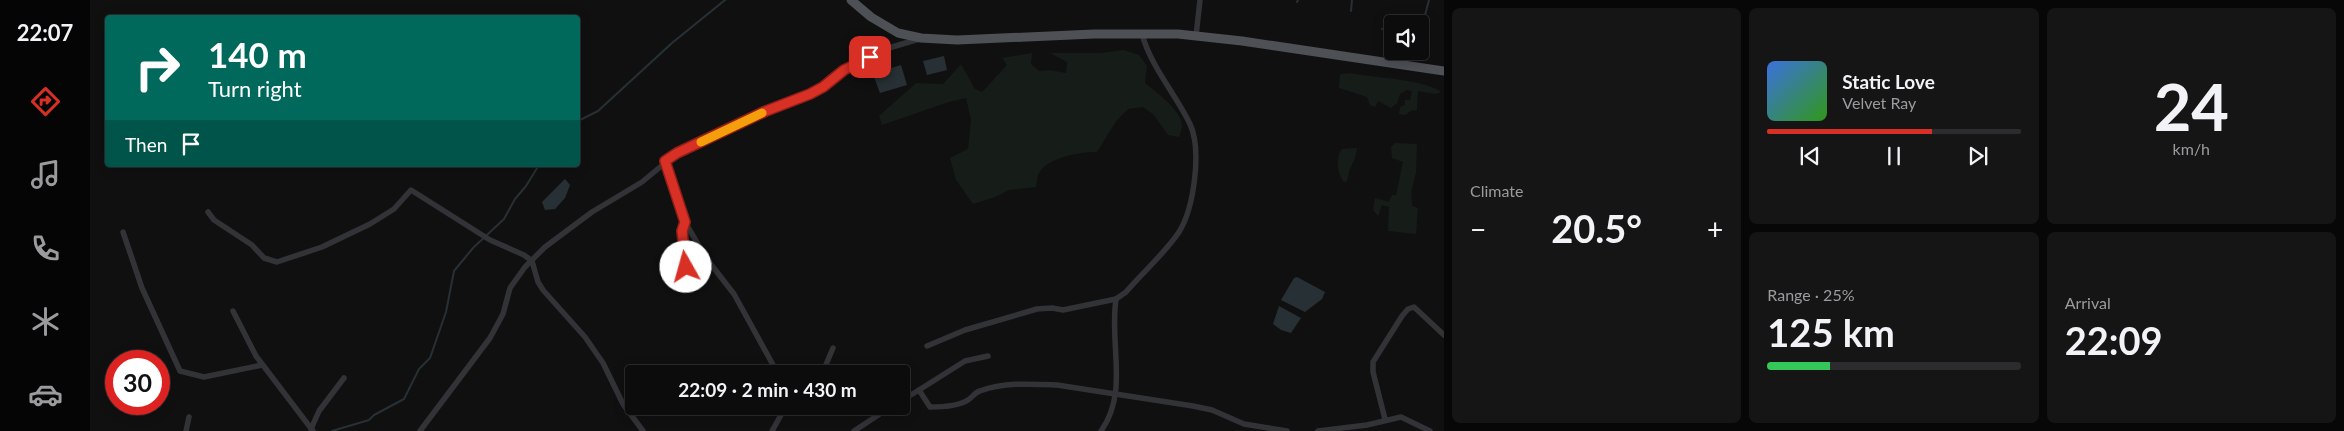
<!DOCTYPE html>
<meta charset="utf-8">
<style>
:root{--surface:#0c0c0d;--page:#151516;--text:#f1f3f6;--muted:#9a9b9d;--line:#2c2c2e;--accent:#d93025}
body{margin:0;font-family:Lato,sans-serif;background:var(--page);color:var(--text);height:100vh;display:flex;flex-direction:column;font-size:19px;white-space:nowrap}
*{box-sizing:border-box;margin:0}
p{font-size:16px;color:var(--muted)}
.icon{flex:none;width:28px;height:28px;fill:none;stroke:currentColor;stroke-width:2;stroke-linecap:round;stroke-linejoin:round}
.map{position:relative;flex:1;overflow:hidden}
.details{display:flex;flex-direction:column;gap:8px;padding:8px;background:#070707;width:900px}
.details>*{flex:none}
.hud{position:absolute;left:15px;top:15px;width:475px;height:152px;border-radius:5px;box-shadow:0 2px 12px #0003,0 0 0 1px var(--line);background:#00695c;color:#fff;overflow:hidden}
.tools{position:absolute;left:1294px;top:15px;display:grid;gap:10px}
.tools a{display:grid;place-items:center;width:45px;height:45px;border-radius:5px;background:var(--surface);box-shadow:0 2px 12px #0003,0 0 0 1px var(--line);font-size:25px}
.speed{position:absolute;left:15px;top:350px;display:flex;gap:10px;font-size:25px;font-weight:700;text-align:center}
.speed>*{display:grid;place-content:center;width:65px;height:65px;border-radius:50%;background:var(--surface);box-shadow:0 2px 12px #0003,0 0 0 1px var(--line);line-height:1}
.speed .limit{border:8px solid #d22;background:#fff;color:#111}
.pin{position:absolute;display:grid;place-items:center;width:42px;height:42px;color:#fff;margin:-21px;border-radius:10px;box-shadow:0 2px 8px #0006}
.me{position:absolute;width:55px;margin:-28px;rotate:353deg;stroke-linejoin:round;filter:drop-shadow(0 0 4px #0008)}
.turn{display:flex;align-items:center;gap:18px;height:105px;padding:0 20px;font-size:22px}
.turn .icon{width:65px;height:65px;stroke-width:2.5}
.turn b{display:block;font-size:35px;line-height:42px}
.then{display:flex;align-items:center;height:48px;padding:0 20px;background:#0003;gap:10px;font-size:19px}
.big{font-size:38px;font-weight:700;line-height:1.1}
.details .widget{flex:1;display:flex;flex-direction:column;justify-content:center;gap:8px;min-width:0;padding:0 18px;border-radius:8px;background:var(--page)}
.details .dial{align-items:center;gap:0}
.dial b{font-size:65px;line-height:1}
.song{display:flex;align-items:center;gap:15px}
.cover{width:60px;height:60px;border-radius:8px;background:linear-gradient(135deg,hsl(220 70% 55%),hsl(110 70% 35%))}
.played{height:5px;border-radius:2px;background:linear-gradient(90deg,var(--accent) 65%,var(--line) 65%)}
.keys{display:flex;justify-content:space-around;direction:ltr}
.heat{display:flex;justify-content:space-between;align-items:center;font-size:28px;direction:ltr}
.charge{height:8px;border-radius:4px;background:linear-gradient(90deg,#34c759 25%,var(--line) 0)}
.details .tiles{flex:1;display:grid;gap:8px;grid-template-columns:repeat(3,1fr)}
.widget:first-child{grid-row:span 2}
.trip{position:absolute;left:535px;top:365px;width:285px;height:50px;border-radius:5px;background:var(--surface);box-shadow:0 2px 12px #0003,0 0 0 1px var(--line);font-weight:700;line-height:50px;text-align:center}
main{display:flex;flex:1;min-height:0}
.menu{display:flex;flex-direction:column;width:90px;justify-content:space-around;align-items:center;background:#050505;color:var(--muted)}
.menu .icon{width:35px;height:35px}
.menu .active{color:var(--accent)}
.menu b{font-size:22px;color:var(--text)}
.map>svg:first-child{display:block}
.green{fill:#161c17}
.water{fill:#273034}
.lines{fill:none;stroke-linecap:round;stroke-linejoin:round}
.stream{stroke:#273034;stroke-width:2}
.minor{stroke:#313336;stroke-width:5.5}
.primary{stroke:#4d5055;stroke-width:9}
.route-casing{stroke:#8d1f18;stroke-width:12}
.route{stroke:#d93025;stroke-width:9}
.slow{stroke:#f59e0b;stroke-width:9}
</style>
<main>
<nav class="menu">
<b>22:07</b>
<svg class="icon active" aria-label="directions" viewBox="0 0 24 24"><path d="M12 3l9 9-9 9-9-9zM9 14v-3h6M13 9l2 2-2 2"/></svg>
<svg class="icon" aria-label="music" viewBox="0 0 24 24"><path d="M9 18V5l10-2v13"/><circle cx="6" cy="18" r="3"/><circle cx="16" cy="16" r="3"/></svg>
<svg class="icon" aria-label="phone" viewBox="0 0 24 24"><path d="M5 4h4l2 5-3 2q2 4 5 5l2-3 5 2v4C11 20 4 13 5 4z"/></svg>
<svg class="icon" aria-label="climate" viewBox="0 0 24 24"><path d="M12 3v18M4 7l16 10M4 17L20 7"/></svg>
<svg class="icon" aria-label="car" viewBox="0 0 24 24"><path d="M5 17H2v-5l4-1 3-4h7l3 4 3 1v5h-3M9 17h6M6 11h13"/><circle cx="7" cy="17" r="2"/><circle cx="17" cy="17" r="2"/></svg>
</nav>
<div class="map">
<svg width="1354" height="431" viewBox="0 0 1354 431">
<rect width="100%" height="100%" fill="#101011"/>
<!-- green -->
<g class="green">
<path d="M1034 50 1049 55 1057 66 1055 83C1066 92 1091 110 1092 125 1092 129 1090 134 1089 137L1078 135 1064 115 1053 107 1038 109 1027 120 1007 152C991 152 956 157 948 175 947 178 947 183 946 187L919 190 905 197 883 204 866 180 860 158 878 149 881 120 876 98 859 102 792 125 789 116 826 83 853 84 871 64 885 89 892 92 917 65 912 58 942 53 941 64 949 71 960 70 976 73 977 62 960 53H1011Z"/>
<path d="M1261 73C1282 78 1335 79 1351 92L1345 94 1328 91 1327 110 1321 111 1315 115 1309 114 1310 107 1315 105V100H1320L1322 91 1317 90 1310 94 1307 103 1301 108 1288 101 1285 107 1280 105 1277 97 1249 88 1250 74Z"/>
<path d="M1305 143 1327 144 1326 173 1321 192 1322 206 1328 208 1326 234 1298 231 1299 207 1292 205 1288 216 1283 210 1285 198 1299 202 1302 195H1306L1313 162 1302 158 1301 147Z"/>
<path d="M1267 148C1266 157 1264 161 1260 169 1258 173 1259 177 1256 182L1253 181C1247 171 1245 159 1252 149Z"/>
</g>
<!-- water -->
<g class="water">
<path d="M854 56 857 70 837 75 833 61Z"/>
<path d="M811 65 817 85 790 93 783 74Z"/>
<path d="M475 179 480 185 475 198 465 209 455 210 452 202Z"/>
<path d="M1207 277 1235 292 1232 299 1215 312 1191 300 1204 278Z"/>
<path d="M1189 306 1211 318 1201 333 1191 330 1183 324Z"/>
</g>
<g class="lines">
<!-- stream -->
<g class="stream">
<path d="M1207 2 1208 0"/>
<path d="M1261 11 1262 0"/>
<path d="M1292 29 1302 30"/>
<path d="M1330 34 1339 0"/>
<path d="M488 121 508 111 582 43 635 0"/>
<path d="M242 431 279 420 284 415 314 399 329 369 340 358 356 312 364 271 383 248 414 219 425 199 436 186 449 165"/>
</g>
<!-- minor -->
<g class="minor">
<path d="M1106 36 1110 0"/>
<path d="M575 161 595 222 616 258 644 294 688 374"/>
<path d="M118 212 124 220 162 245 174 258 187 262 232 247 280 224 304 209 321 190 400 240 434 255 442 261 448 282 453 290 495 337 513 363 533 404 553 431"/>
<path d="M595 222 592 231 596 267"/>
<path d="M33 232 52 288 90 371 114 377 172 365"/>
<path d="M143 311 166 356 223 431"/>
<path d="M837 346 875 330 947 309 962 308 973 310 1026 299"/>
<path d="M732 374 743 348"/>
<path d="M829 390 875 361 898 356"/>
<path d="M811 401 829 390 840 407C851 407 869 406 878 400 883 397 885 392 890 391 914 382 943 384 967 385L1103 406 1122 410 1154 424 1197 431"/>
<path d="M1295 419 1283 372V362L1312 316 1318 309 1324 307 1354 335"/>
<path d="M221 429 229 411 254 378"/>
<path d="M96 431 99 417"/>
<path d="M330 431 400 338 413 314 420 288 435 267 455 247 502 212 552 182 587 153 733 87 754 70 792 50 829 39"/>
<path d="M682 431 696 406"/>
<path d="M764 431 802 406"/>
<path d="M1011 431C1039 392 1019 344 1026 299L1036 292C1052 273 1076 252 1089 232 1104 208 1112 150 1100 124 1085 93 1061 67 1052 34"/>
<path d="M1228 431 1277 425 1311 417 1340 431"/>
</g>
<!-- primary -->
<path class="primary" d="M761 0 781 17 808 33 831 38 867 40 1004 34H1088L1152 41 1354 71"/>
</g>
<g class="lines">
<defs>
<path id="route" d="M596 267 592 231 595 222 575 161 587 153 676 111 720 94 733 87 754 70 780 57"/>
</defs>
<!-- route casing -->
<use href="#route" class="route-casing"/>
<!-- route -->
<use href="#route" class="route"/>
<!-- slow -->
<path class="slow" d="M611 142 672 113"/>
</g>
</svg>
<div class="tools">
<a><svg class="icon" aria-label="sound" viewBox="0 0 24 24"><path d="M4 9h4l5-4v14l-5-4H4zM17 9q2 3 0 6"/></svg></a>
</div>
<div class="speed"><div class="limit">30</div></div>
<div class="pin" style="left:780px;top:57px;background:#d93025"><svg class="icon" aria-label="arrive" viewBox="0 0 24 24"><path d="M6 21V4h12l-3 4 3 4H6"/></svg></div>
<svg class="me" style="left:596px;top:267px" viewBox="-20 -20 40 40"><circle r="19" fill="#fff"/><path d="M0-13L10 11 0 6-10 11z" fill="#d93025"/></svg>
<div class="trip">22:09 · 2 min · 430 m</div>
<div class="hud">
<div class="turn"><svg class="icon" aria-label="right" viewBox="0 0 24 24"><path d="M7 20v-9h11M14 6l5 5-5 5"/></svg><div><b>140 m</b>Turn right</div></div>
<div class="then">Then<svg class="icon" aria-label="arrive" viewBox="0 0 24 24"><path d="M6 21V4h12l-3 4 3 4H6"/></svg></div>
</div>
</div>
<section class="details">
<div class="tiles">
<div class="widget"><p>Climate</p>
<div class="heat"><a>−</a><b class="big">20.5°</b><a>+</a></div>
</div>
<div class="widget">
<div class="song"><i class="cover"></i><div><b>Static Love</b><p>Velvet Ray</p></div></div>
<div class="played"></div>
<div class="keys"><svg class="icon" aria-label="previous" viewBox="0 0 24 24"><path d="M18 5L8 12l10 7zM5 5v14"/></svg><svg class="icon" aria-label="pause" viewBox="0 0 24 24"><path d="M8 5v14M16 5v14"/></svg><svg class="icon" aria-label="next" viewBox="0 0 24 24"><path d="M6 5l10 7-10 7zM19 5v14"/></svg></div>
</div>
<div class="widget dial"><b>24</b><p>km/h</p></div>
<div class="widget"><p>Range · 25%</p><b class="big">125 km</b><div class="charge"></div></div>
<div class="widget"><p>Arrival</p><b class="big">22:09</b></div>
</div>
</section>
</main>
